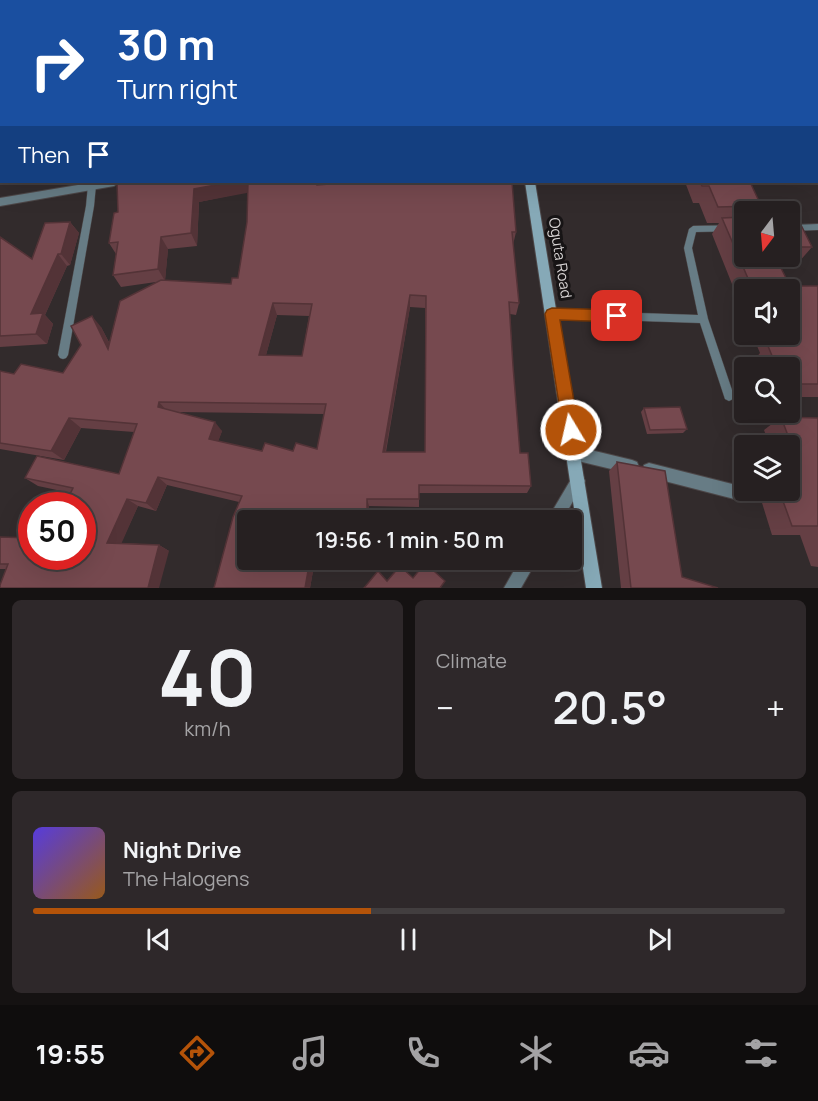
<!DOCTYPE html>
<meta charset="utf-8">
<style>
:root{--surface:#262021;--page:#2e282a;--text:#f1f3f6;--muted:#a4a3a5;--line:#423e3f;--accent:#b45309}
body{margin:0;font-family:Manrope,sans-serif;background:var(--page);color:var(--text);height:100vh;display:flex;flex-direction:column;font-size:22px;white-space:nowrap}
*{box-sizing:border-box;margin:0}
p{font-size:20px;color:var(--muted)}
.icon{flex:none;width:33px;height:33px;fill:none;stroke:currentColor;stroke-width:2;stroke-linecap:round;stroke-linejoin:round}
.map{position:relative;height:588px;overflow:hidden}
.sheet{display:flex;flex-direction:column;gap:12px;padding:12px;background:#151212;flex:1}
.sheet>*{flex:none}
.guide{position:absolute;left:0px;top:0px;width:819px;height:183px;box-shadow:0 6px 24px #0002,0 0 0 2px var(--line);background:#1a4fa0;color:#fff;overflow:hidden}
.needle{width:39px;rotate:196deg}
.buttons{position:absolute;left:734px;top:201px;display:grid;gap:12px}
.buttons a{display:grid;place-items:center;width:66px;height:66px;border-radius:6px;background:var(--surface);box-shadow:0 6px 24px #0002,0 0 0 2px var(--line);font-size:30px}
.speed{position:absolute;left:18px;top:492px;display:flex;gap:12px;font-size:30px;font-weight:700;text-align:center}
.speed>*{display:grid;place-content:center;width:78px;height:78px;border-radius:50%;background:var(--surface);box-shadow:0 6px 24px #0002,0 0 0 2px var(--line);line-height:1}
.speed .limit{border:9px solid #d22;background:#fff;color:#111}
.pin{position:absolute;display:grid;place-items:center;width:51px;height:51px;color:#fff;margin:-26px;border-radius:12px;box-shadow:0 3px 9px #0006}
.me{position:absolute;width:66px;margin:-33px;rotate:351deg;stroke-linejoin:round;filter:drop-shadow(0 0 4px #0008)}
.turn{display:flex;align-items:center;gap:21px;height:126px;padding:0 18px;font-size:27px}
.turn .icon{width:78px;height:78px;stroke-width:2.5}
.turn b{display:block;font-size:42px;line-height:51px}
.then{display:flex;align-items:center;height:57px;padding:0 18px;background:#0003;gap:12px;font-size:22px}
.big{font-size:45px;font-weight:600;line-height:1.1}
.sheet .tile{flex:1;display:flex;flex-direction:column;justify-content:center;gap:9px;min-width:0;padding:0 21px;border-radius:9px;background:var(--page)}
.sheet .dial{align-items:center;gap:0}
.dial b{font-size:78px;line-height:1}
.song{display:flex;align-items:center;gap:18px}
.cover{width:72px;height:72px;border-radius:9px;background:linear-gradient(135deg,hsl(250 70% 55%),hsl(30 70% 35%))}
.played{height:6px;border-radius:3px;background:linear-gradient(90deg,var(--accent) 45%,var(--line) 45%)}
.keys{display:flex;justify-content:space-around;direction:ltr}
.heat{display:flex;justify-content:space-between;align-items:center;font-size:33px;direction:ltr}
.sheet .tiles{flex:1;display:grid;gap:12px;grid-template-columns:1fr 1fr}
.tile:last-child{grid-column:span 2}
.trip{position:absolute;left:237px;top:510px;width:345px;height:60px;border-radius:6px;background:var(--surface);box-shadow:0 6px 24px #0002,0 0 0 2px var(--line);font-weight:600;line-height:60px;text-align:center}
.dock{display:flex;height:96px;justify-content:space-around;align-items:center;background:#0f0d0d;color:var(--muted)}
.dock .icon{width:42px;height:42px}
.dock .active{color:var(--accent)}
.dock b{font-size:27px;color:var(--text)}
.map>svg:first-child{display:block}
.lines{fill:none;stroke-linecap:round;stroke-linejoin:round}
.lane-casing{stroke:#4c4647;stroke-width:1}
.street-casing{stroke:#4c4647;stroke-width:2}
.secondary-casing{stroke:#4c4647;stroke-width:2}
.lane{fill:#677c85;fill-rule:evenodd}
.street{fill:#677c85;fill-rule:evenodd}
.secondary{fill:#86a9b7;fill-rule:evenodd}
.wall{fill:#653f44;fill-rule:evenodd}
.shaded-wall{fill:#533337}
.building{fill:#76494f;stroke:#533337;stroke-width:1.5;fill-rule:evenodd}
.route{fill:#b45309;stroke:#753606;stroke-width:1.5}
.labels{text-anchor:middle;stroke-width:6;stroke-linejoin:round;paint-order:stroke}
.street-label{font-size:15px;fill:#d7d3d3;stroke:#171415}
</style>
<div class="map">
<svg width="818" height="588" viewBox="0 0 818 588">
<rect width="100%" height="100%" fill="#322b2c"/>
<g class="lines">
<defs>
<g id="lane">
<path d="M92 182 96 185 94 206 68 355 66 358 63 359 60 358 58 355 86 206 88 185Z"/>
<path d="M818 224V230L789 231V225Z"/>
<path d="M744 225V231L696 232 692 248 708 319 734 396 733 399 729 401 725 399 724 396 700 323 552 318 549 317 547 314 549 311 552 310 698 315 684 248 689 229 693 226Z"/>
</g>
<g id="street">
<path d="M96 182H119L114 186 0 206V198Z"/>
<path d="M574 446 632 460 637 462 639 467 637 472 632 474 574 460 569 458 567 453 569 448Z"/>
<path d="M649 463 744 487V490H752L753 495 751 500 746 502 649 477 644 475 642 470 644 465Z"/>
<path d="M578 474 583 476 585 481 562 520H547L573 476Z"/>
<path d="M520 560H537L521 588H504Z"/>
</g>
<g id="secondary">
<rect x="501" y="0" width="8" height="2"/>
<path d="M0 163H2L0 171Z"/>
<path d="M525 182H535L602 588H586Z"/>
</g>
</defs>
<!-- lane casing -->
<use href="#lane" class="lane-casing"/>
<!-- street casing -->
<use href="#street" class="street-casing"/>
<!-- secondary casing -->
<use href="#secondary" class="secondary-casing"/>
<!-- lane -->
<use href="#lane" class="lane"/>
<!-- street -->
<use href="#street" class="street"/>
<!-- secondary -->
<use href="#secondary" class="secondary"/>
</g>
<!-- wall -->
<g class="wall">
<path d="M73 0H375L376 2H74Z"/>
<path d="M526 0H645L627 2H526Z"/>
<path d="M647 0H818V36V2H649Z"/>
<path d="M123 182H317L318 185 516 232 513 245 519 303 516 315 510 314 513 366 520 453 531 486 527 493H419V507L369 506 368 520H248V560H315L310 588H214L239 502 167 485 156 511 138 506 121 543 159 545 169 551 6 569H0V537L82 556 71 493 38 486 25 478 119 474 134 432 81 428 64 460 0 449V371L14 374 63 373 101 327 110 344 156 282 121 287 113 275 116 254 109 243 118 212ZM247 192V222L238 278 231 284 165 280 168 249 197 246 199 202ZM410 307 425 308V452H386ZM277 315 309 316 302 356 266 355ZM175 412 324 414 317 449 293 451H262L218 441 222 431Z"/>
<path d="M685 182H750L764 212H744V256H789V219L812 247 798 263H778L790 286H818V397H789V368H757L754 360 760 353 752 334H789V290H744V314L712 234 719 223H707L699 203H693Z"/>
<path d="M70 222 79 233 70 265 67 266 45 315 53 324 47 344 0 347V237L32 259Z"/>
<path d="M644 408 687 429 683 433 647 434 641 412Z"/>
<path d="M781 417 818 418V567L811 566 800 535H772L758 490H789V446H755L762 441H768L764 430Z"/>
<path d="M617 462 682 577 718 588H621L609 471Z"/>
</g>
<!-- shaded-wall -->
<g class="shaded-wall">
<path d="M200 0H215V2H197Z"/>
<path d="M2 130V148H0V131Z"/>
<path d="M232 182H249L252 192 199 202 197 246 191 233 194 189Z"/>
<path d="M70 222 79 233 70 265 61 254Z"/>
<path d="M161 237 168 249 165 281 158 269Z"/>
<path d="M58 254 67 266 45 315 53 324 47 344 36 334 31 314Z"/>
<path d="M410 295V307L384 460 383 452Z"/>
<path d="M273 303 277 315 263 366 259 355Z"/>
<path d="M92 316 101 327 118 360 108 349Z"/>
<path d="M159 402 167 411 158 407Z"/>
<path d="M69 418 81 428 64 460 51 451Z"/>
<path d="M215 422 222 431 216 448 209 439Z"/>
<path d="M158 477 167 485 156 511 146 503Z"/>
<path d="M127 499 138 506 119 549 107 543Z"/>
<path d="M367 499 369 506 368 520 367 515Z"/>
<path d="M307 514 311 520H305Z"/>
<path d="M159 545 169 551 159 588H148Z"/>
<path d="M310 560H315L310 588H305Z"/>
</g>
<!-- building -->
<g class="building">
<path d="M0 0H4V2H2V8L0 12Z"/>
<path d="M113 0H200L197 2H143Z"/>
<path d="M233 0H375L376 2H237Z"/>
<rect x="439" y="0" width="30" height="2"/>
<path d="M531 0H603L604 2H531Z"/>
<path d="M661 0H818V25V2H662Z"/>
<path d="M0 15 2 20V130L0 131Z"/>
<path d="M123 182H232L194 189 191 233 161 237 158 269 113 275 118 242 109 243 114 213 118 212 117 183Z"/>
<path d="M248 182H317V185L329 184V182H512L516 232H512L519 303 509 302 513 366 520 453H528L531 486 419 485V499H367V515L307 514 305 520H248V560H310L305 588H214L233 517 242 496 158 477 146 503 127 499 107 543 159 545 148 588H0V585L8 564H0V537L32 538V556H82V506H64L73 488 25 478 37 456 119 474 137 424 69 418 51 451 0 443V371L14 374 21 364 63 373 81 345 71 326 92 316 108 349 120 301 161 280 231 284 232 278H238L247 222ZM410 295 426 296 425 452H383ZM273 303 312 304 302 356 259 355ZM159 402 326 404 317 449 296 443 293 451 265 443 262 451 209 439 215 422 158 407Z"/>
<path d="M700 182H750L764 212H757L758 209 755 206 718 207 709 186H702Z"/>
<path d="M744 217V256H775L790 286H818V384H789V368H777L768 346H777L772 334H789V290H753L722 218Z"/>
<path d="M789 219H798L812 247H789Z"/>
<path d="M70 222 61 254H58L31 314 43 313 36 334 0 336V237L32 259 45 223Z"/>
<path d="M680 407 687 429 650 430 644 408Z"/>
<path d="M781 417 818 418V526H792L779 490H789V446H763L762 441H790Z"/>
<path d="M617 462 665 471 682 577 718 588H631Z"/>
<path d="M425 563 445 581 440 588H364L378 571 387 581 400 566 413 578Z"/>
</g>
<!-- route -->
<path class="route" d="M552 308 617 310 622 312 624 316 622 320 617 322 560 320 579 430 576 435 571 438 565 435 563 430 545 314 547 310Z"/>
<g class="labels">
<!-- street labels -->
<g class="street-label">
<text transform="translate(560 258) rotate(81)" y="5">Oguta Road</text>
</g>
</g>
</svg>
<div class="buttons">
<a><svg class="needle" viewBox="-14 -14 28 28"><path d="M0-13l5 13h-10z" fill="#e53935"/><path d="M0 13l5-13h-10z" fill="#a4a3a5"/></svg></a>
<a><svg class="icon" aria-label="sound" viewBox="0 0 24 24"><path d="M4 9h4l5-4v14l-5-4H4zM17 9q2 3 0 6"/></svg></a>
<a><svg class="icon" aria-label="search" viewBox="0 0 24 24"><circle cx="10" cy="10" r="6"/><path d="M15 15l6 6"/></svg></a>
<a><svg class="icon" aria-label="layers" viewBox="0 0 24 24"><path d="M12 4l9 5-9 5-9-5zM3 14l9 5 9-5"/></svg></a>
</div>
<div class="speed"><div class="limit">50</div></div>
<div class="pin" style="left:617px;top:316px;background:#d93025"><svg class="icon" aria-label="arrive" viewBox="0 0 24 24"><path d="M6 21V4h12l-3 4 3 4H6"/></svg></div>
<svg class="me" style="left:571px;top:430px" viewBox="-20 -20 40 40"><circle r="17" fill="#b45309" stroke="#fff" stroke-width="3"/><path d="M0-11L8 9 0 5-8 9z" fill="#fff"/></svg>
<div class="trip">19:56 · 1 min · 50 m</div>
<div class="guide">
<div class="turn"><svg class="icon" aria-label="right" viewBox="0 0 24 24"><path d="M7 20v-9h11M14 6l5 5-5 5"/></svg><div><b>30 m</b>Turn right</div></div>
<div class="then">Then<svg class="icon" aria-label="arrive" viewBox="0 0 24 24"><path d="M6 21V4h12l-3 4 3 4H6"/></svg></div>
</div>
</div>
<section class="sheet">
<div class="tiles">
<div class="tile dial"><b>40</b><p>km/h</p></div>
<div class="tile"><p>Climate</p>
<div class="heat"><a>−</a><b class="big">20.5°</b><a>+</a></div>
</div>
<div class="tile">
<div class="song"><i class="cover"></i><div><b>Night Drive</b><p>The Halogens</p></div></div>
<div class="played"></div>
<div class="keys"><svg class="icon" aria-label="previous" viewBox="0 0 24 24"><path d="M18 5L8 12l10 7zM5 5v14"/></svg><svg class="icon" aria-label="pause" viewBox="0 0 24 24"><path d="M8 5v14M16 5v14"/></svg><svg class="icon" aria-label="next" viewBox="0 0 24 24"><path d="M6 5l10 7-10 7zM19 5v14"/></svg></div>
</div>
</div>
</section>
<nav class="dock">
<b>19:55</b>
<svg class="icon active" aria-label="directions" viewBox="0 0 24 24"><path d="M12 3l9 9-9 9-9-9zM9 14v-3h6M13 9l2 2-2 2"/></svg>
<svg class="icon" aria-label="music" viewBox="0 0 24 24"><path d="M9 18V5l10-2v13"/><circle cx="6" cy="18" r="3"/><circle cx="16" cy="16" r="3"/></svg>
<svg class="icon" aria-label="phone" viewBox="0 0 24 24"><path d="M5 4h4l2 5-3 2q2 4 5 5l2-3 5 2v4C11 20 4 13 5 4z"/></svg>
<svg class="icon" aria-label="climate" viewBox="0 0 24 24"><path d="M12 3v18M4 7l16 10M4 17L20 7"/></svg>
<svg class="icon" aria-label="car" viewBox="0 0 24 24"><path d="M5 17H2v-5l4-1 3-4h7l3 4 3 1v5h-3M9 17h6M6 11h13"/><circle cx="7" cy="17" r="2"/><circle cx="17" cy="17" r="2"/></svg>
<svg class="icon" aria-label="filters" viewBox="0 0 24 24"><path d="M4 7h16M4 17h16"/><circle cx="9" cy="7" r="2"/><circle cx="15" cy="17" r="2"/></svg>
</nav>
